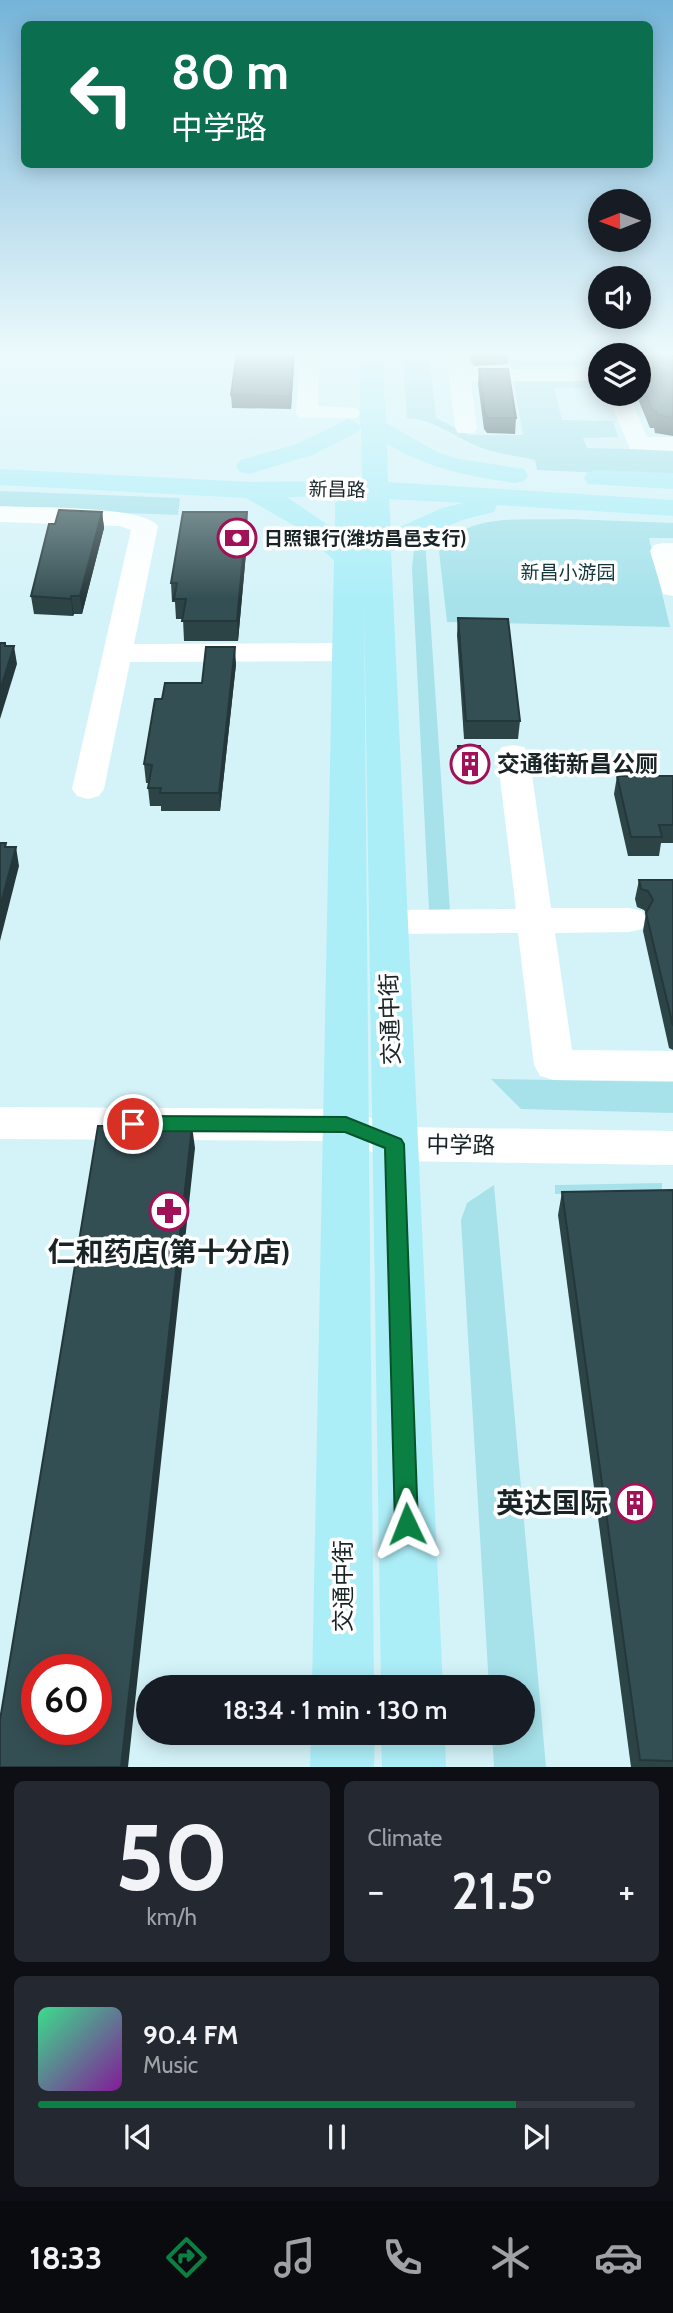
<!DOCTYPE html>
<meta charset="utf-8">
<style>
:root{--surface:#171b24;--page:#242831;--text:#f1f3f6;--muted:#9ea1a6;--line:#363941;--accent:#0b8043}
body{margin:0;font-family:Cabin,"Noto Sans SC",sans-serif;background:var(--page);color:var(--text);height:100vh;display:flex;flex-direction:column;font-size:26px;white-space:nowrap}
*{box-sizing:border-box;margin:0}
p{font-size:23px;color:var(--muted)}
.icon{flex:none;width:38px;height:38px;fill:none;stroke:currentColor;stroke-width:2;stroke-linecap:round;stroke-linejoin:round}
.map{position:relative;height:1767px;overflow:hidden}
.panel{display:flex;flex-direction:column;gap:14px;padding:14px;background:#0d0f14;flex:1}
.panel>*{flex:none}
.guide{position:absolute;left:21px;top:21px;width:632px;height:147px;border-radius:10px;box-shadow:0 4px 18px #0003;background:#0b6e4f;color:#fff;overflow:hidden}
.needle{width:46px;rotate:269deg}
.controls{position:absolute;left:588px;top:189px;display:grid;gap:14px}
.controls a{display:grid;place-items:center;width:63px;height:63px;border-radius:50%;background:var(--surface);box-shadow:0 4px 18px #0003;font-size:35px}
.speed{position:absolute;left:21px;top:1654px;display:flex;gap:14px;font-size:35px;font-weight:700;text-align:center}
.speed>*{display:grid;place-content:center;width:91px;height:91px;border-radius:50%;background:var(--surface);box-shadow:0 4px 18px #0003;line-height:1}
.speed .limit{border:10px solid #d22;background:#fff;color:#111}
.pin{position:absolute;display:grid;place-items:center;width:60px;height:60px;color:#fff;margin:-30px;border:4px solid #fff;border-radius:50%;box-shadow:0 2px 7px #0007}
.me{position:absolute;width:77px;margin:-38px;rotate:358deg;stroke-linejoin:round;filter:drop-shadow(0 0 5px #0008)}
.turn{display:flex;align-items:center;gap:24px;height:147px;padding:0 35px;font-size:32px}
.turn .icon{width:91px;height:91px;stroke-width:2.5}
.turn b{display:block;font-size:49px;line-height:60px}
.big{font-size:52px;font-weight:600;line-height:1.1}
.panel .widget{flex:1;display:flex;flex-direction:column;justify-content:center;gap:10px;min-width:0;padding:0 24px;border-radius:10px;background:var(--page)}
.panel .dial{align-items:center;gap:0}
.dial b{font-size:91px;line-height:1}
.song{display:flex;align-items:center;gap:21px}
.cover{width:84px;height:84px;border-radius:10px;background:linear-gradient(135deg,hsl(150 70% 55%),hsl(290 70% 35%))}
.played{height:7px;border-radius:4px;background:linear-gradient(90deg,var(--accent) 80%,var(--line) 80%)}
.keys{display:flex;justify-content:space-around;direction:ltr}
.heat{display:flex;justify-content:space-between;align-items:center;font-size:38px;direction:ltr}
.panel .tiles{flex:1;display:grid;gap:14px;grid-template-columns:1fr 1fr}
.widget:last-child{grid-column:span 2}
.trip{position:absolute;left:136px;top:1675px;width:399px;height:70px;border-radius:35px;background:var(--surface);box-shadow:0 4px 18px #0003;font-weight:600;line-height:70px;text-align:center}
.menu{display:flex;height:112px;justify-content:space-around;align-items:center;background:#090b0e;color:var(--muted)}
.menu .icon{width:49px;height:49px}
.menu .current{color:var(--accent)}
.menu b{font-size:32px;color:var(--text)}
.map>svg:first-child{display:block}
.green{fill:#a7e2eb}
.lines{fill:none;stroke-linecap:round;stroke-linejoin:round}
.minor{fill:#fff;fill-rule:evenodd}
.major{fill:#aceef8;fill-rule:evenodd}
.wall{fill:#2d4447}
.shaded-wall{fill:#24373a}
.building{fill:#344f53;stroke:#24373a;stroke-width:2;fill-rule:evenodd}
.route{fill:#0b8043;stroke:#07532c;stroke-width:2}
.labels{text-anchor:middle;stroke-width:7;stroke-linejoin:round;paint-order:stroke}
.far-street-label{font-size:19px;fill:#192426;stroke:#fff}
.far-poi-label{font-size:19px;font-weight:bold;fill:#192426;stroke:#fff;text-anchor:start}
.far-park-label{font-size:19px;fill:#11363c;stroke:#fff}
.poi-label{font-size:23px;font-weight:bold;fill:#192426;stroke:#fff;text-anchor:start}
.street-label{font-size:23px;fill:#192426;stroke:#fff}
.near-poi-label{font-size:28px;font-weight:bold;fill:#192426;stroke:#fff}
</style>
<div class="map">
<svg width="673" height="1767" viewBox="0 0 673 1767">
<rect width="100%" height="100%" fill="#d4f3f9"/>
<!-- green -->
<g class="green">
<path d="M402 352H429L436 418 469 435H523L513 379H600V388H554L562 420 613 421 618 437 583 438 587 448 673 450V476L537 470 535 460C518 456 498 454 482 448 455 438 435 419 407 418Z"/>
<path d="M508 352H594L600 371H586L584 366H518V370H512Z"/>
<path d="M0 491 180 498 178 515 0 508Z"/>
<path d="M569 519 673 523V538H649L670 627 447 622 439 551C466 511 526 521 569 519Z"/>
<path d="M415 540H425L450 911 429 910 412 568Z"/>
<path d="M491 1079 673 1082V1113L521 1109Z"/>
<path d="M662 1183V1191L555 1194V1185Z"/>
<path d="M494 1185 546 1767H494L492 1733 523 1732V1687H489L461 1220 467 1203Z"/>
</g>
<g class="lines">
<!-- minor -->
<g class="minor">
<path d="M300 352H320L318 406 357 408 360 413 357 418H299L296 413Z"/>
<path d="M446 352H466L469 369H600V381H471L477 428 474 433H458L455 428Z"/>
<path d="M607 394H629L647 437H673V451L630 449Z"/>
<path d="M0 506C29 508 143 505 158 526L134 644 348 643 358 646 362 652 358 658 348 661 130 662 104 789 99 796 88 799 77 796 72 789 131 530 120 526 0 522Z"/>
<path d="M663 543H673V596L663 594 650 551 654 545Z"/>
<path d="M513 745 524 747 529 754 551 908H629L642 911 647 920 642 929 629 932 555 933 572 1050 673 1051V1081L554 1080 540 1076 534 1065 518 933 387 934 374 931 369 922 374 913 387 910 516 909 497 754 502 747Z"/>
<path d="M0 1107 346 1109 397 1127 673 1131V1165L395 1161 343 1141 0 1139Z"/>
</g>
<!-- major -->
<g class="major">
<path d="M360 352H382L386 423 437 452 459 459 524 469 528 475 524 481 515 483C464 475 433 470 387 444L388 482 673 500V516L497 505 494 512 462 520 391 551 443 1687H381L364 602 374 1687H312L334 560 295 526 246 498 0 485V469L250 482 362 481 361 428 358 432 312 455 249 474 240 472 236 466 240 460 294 445 349 419 360 425ZM344 496 335 503V530L287 497ZM389 499 463 503 442 508 391 531Z"/>
<path d="M597 470 673 473V489L588 484 584 478 588 472Z"/>
<path d="M311 1732H375L374 1767H310Z"/>
<path d="M381 1732H445L446 1767H382Z"/>
</g>
</g>
<!-- wall -->
<g class="wall">
<path d="M295 352 291 409 232 408 231 395Z"/>
<path d="M468 352H509L508 364 474 366 471 362Z"/>
<path d="M622 352H662L664 355H673V436L655 433 654 428H650L636 394H639V355H623Z"/>
<path d="M479 369 516 418 515 434 487 433 484 429 478 384Z"/>
<path d="M102 512 104 528 82 614H74L73 616 34 614 31 596 55 524Z"/>
<path d="M248 531 238 641H184L183 619H176L175 602H172L171 583Z"/>
<path d="M458 618 520 721 518 739H464L457 635Z"/>
<path d="M236 664 220 811H161V806H150L148 788 149 783H146L144 764 162 699 202 683Z"/>
<path d="M458 746 483 769 482 776H459Z"/>
<path d="M617 776H673V843H661L659 856H628L614 794Z"/>
<path d="M639 880H673V1050L669 1048 643 931 646 913 644 910 637 907 635 899Z"/>
<path d="M673 1190V1767H631L558 1215 562 1192Z"/>
</g>
<!-- shaded-wall -->
<g class="shaded-wall">
<path d="M293 352H295L291 409 290 396Z"/>
<path d="M102 512 104 528 82 614 80 596Z"/>
<path d="M247 512 248 531 238 641 237 621Z"/>
<path d="M71 596 74 614 73 616 71 599Z"/>
<path d="M14 646 17 664 0 719V690Z"/>
<path d="M235 647 236 664 220 811 219 793Z"/>
<path d="M16 847 19 866 0 941V907Z"/>
<path d="M192 1126 195 1148 128 1767H121Z"/>
</g>
<!-- building -->
<g class="building">
<path d="M237 352H293L290 396 231 395Z"/>
<path d="M471 352H509V354L475 356Z"/>
<path d="M631 352H662L664 355H673V418L658 415 656 411H653L639 378V355H632Z"/>
<path d="M479 369H508L516 418H488L485 414Z"/>
<path d="M59 510 102 512 80 596H71V599L31 596 49 524H55Z"/>
<path d="M183 512H247L237 621H182L186 599H174L177 583H171Z"/>
<path d="M458 618 508 619 520 721H466Z"/>
<path d="M0 643H5V646H14L0 690Z"/>
<path d="M206 647H235L219 793H160L161 788H148L152 765 144 764 155 699H162L165 683H202Z"/>
<path d="M458 746H480L483 769H460Z"/>
<path d="M617 776H673V825H659L662 837H631Z"/>
<path d="M0 843H6L5 847H16L0 907Z"/>
<path d="M639 880H673V1026L646 913 653 900 648 891 641 889Z"/>
<path d="M98 1126H192L121 1767H0V1720ZM37 1670H96V1729H37Z"/>
<path d="M673 1190V1761L640 1760 562 1192Z"/>
</g>
<!-- sky -->
<linearGradient id="sky" x2="0" y2="1"><stop stop-color="#75b4d8"/><stop offset="0.59" stop-color="#ecfafc"/><stop offset="1" stop-color="#ecfafc" stop-opacity="0"/></linearGradient>
<rect width="673" height="599" fill="url(#sky)"/>
<!-- route -->
<path class="route" d="M133 1116 346 1117 401 1139 404 1144 418 1524 415 1532 407 1536 398 1532 395 1524 385 1148 345 1132 133 1131 126 1129 124 1124 126 1119Z"/>
<!-- icons -->
<defs>
<symbol id="bank-ring" viewBox="-11 -11 22 22"><circle r="9.5" fill="#fff" stroke="#a11157" stroke-width="1.5"/><path d="M-6-4H6V4H-6ZM0-2.3a2.3 2.3 0 1 0 0 4.6a2.3 2.3 0 1 0 0-4.6Z" fill="#a11157"/></symbol>
<symbol id="building-ring" viewBox="-11 -11 22 22"><circle r="9.5" fill="#fff" stroke="#a11157" stroke-width="1.5"/><path d="M-4-6H4V6H1V3H-1V6H-4ZM-2.5-4.3h1.7v1.8h-1.7ZM.8-4.3h1.7v1.8H.8ZM-2.5-1h1.7V.8h-1.7ZM.8-1h1.7V.8H.8Z" fill="#a11157"/></symbol>
<symbol id="pharmacy-ring" viewBox="-11 -11 22 22"><circle r="9.5" fill="#fff" stroke="#a11157" stroke-width="1.5"/><path d="M-2-6h4v4h4v4h-4v4h-4v-4h-4v-4h4Z" fill="#a11157"/></symbol>
</defs>
<g fill-rule="evenodd">
<use href="#bank-ring" x="215" y="516" width="44" height="44"/>
<use href="#building-ring" x="448" y="742" width="44" height="44"/>
<use href="#pharmacy-ring" x="147" y="1189" width="44" height="44"/>
<use href="#building-ring" x="613" y="1481" width="44" height="44"/>
</g>
<g class="labels">
<!-- far-street labels -->
<g class="far-street-label">
<text transform="translate(337 489) rotate(1)" y="7">新昌路</text>
</g>
<!-- far-poi labels -->
<g class="far-poi-label">
<text x="264" y="545">日照银行(潍坊昌邑支行)</text>
</g>
<!-- far-park labels -->
<g class="far-park-label">
<text x="568" y="579">新昌小游园</text>
</g>
<!-- poi labels -->
<g class="poi-label">
<text x="497" y="772">交通街新昌公厕</text>
</g>
<!-- street labels -->
<g class="street-label">
<text transform="translate(390 1019) rotate(-92)" y="8">交通中街</text>
<text transform="translate(461 1145) rotate(1)" y="8">中学路</text>
<text transform="translate(343 1586) rotate(-90)" y="8">交通中街</text>
</g>
<!-- near-poi labels -->
<g class="near-poi-label">
<text x="169" y="1262">仁和药店(第十分店)</text>
<text x="608" y="1513" text-anchor="end">英达国际</text>
</g>
</g>
</svg>
<div class="controls">
<a><svg class="needle" viewBox="-14 -14 28 28"><path d="M0-13l5 13h-10z" fill="#e53935"/><path d="M0 13l5-13h-10z" fill="#9ea1a6"/></svg></a>
<a><svg class="icon" aria-label="sound" viewBox="0 0 24 24"><path d="M4 9h4l5-4v14l-5-4H4zM17 9q2 3 0 6"/></svg></a>
<a><svg class="icon" aria-label="layers" viewBox="0 0 24 24"><path d="M12 4l9 5-9 5-9-5zM3 14l9 5 9-5"/></svg></a>
</div>
<div class="speed"><div class="limit">60</div></div>
<div class="pin" style="left:133px;top:1124px;background:#d93025"><svg class="icon" aria-label="arrive" viewBox="0 0 24 24"><path d="M6 21V4h12l-3 4 3 4H6"/></svg></div>
<svg class="me" style="left:407px;top:1524px" viewBox="-20 -20 40 40"><path d="M0-17L14 15 0 8-14 15z" fill="#0b8043" stroke="#fff" stroke-width="4"/></svg>
<div class="trip">18:34 · 1 min · 130 m</div>
<div class="guide">
<div class="turn"><svg class="icon" aria-label="left" viewBox="0 0 24 24"><path d="M17 20v-9H6M10 6l-5 5 5 5"/></svg><div><b>80 m</b>中学路</div></div>
</div>
</div>
<section class="panel">
<div class="tiles">
<div class="widget dial"><b>50</b><p>km/h</p></div>
<div class="widget"><p>Climate</p>
<div class="heat"><a>−</a><b class="big">21.5°</b><a>+</a></div>
</div>
<div class="widget">
<div class="song"><i class="cover"></i><div><b>90.4 FM</b><p>Music</p></div></div>
<div class="played"></div>
<div class="keys"><svg class="icon" aria-label="previous" viewBox="0 0 24 24"><path d="M18 5L8 12l10 7zM5 5v14"/></svg><svg class="icon" aria-label="pause" viewBox="0 0 24 24"><path d="M8 5v14M16 5v14"/></svg><svg class="icon" aria-label="next" viewBox="0 0 24 24"><path d="M6 5l10 7-10 7zM19 5v14"/></svg></div>
</div>
</div>
</section>
<nav class="menu">
<b>18:33</b>
<svg class="icon current" aria-label="directions" viewBox="0 0 24 24"><path d="M12 3l9 9-9 9-9-9zM9 14v-3h6M13 9l2 2-2 2"/></svg>
<svg class="icon" aria-label="music" viewBox="0 0 24 24"><path d="M9 18V5l10-2v13"/><circle cx="6" cy="18" r="3"/><circle cx="16" cy="16" r="3"/></svg>
<svg class="icon" aria-label="phone" viewBox="0 0 24 24"><path d="M5 4h4l2 5-3 2q2 4 5 5l2-3 5 2v4C11 20 4 13 5 4z"/></svg>
<svg class="icon" aria-label="climate" viewBox="0 0 24 24"><path d="M12 3v18M4 7l16 10M4 17L20 7"/></svg>
<svg class="icon" aria-label="car" viewBox="0 0 24 24"><path d="M5 17H2v-5l4-1 3-4h7l3 4 3 1v5h-3M9 17h6M6 11h13"/><circle cx="7" cy="17" r="2"/><circle cx="17" cy="17" r="2"/></svg>
</nav>
